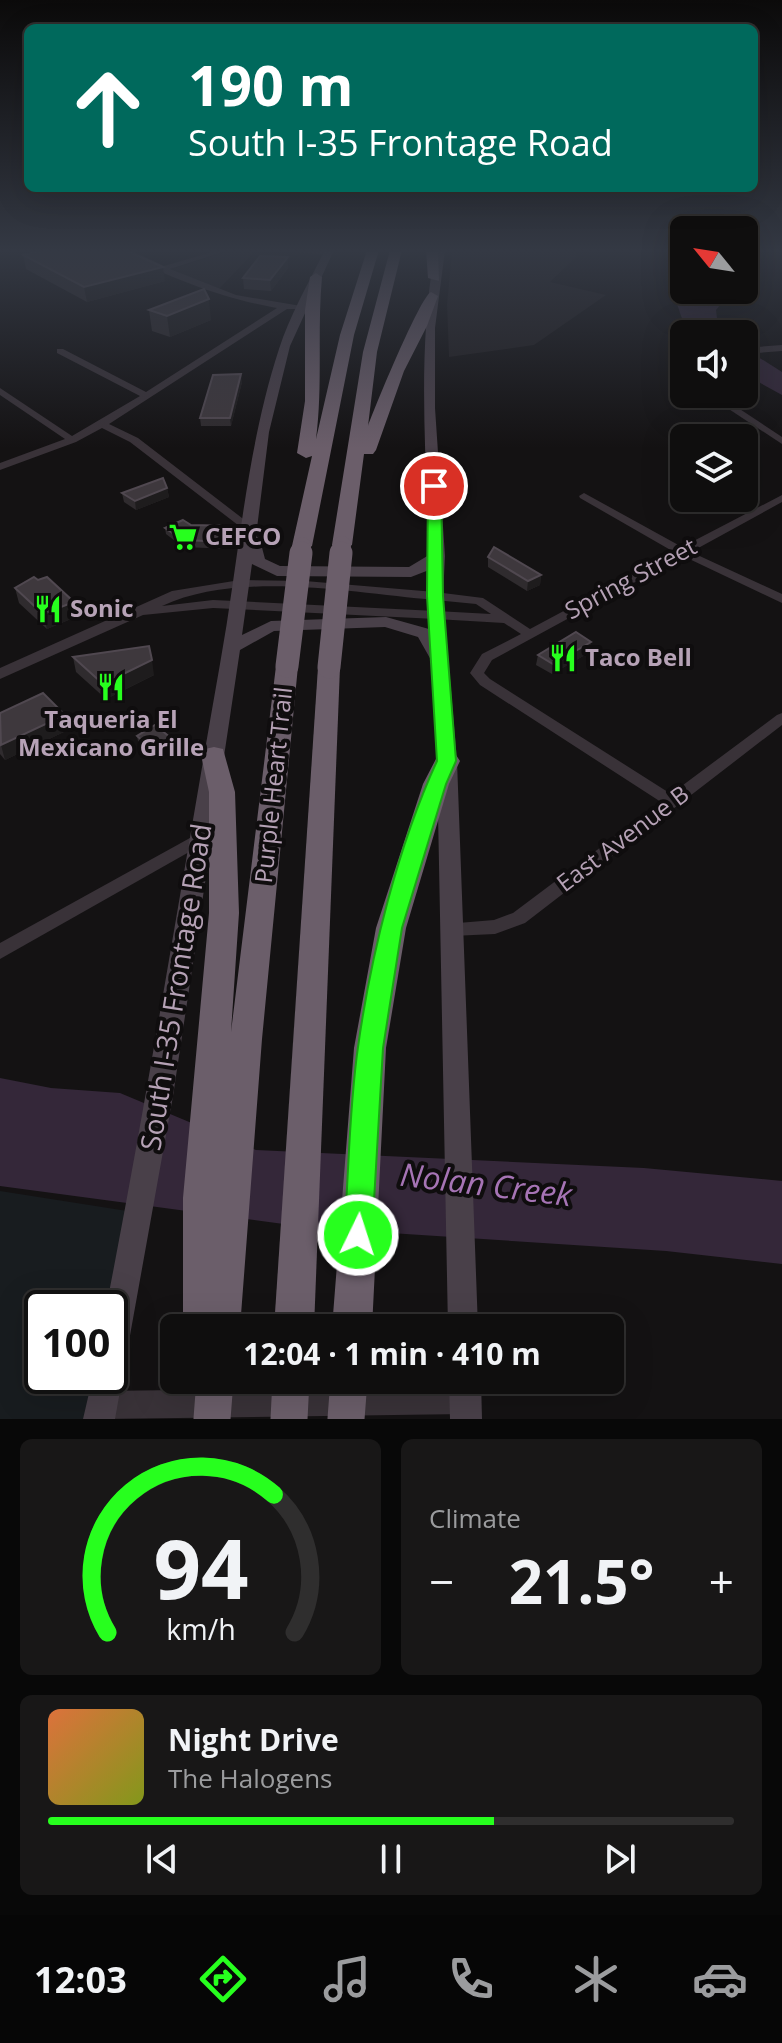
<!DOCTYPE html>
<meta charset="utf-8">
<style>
:root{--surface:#0f0e0e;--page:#181717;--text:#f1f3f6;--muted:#9b9c9e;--line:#2f2e2e;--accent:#27ff1e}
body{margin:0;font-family:"Open Sans",sans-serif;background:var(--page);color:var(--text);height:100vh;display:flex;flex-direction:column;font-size:30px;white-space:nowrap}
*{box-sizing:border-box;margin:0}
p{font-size:26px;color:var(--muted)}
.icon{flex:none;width:44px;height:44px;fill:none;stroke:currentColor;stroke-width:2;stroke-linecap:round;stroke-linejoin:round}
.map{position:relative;height:1419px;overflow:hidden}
.details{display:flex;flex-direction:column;gap:20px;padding:20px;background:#080808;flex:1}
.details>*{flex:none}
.hud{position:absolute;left:24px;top:24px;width:734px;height:168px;border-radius:12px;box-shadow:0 8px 32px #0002,0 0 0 2px var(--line);background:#00695c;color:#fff;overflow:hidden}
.needle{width:52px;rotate:300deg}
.buttons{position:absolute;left:670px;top:216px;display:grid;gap:16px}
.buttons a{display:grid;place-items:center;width:88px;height:88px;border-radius:12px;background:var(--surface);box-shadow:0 8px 32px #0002,0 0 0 2px var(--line);font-size:40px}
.speed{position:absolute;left:24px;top:1290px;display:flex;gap:16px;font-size:40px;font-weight:700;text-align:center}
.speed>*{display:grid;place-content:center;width:104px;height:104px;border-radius:50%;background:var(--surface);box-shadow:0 8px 32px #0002,0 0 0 2px var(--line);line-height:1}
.speed .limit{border:4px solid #111;border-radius:12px;background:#fff;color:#111}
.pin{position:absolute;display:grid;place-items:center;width:68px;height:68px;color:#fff;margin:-34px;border:4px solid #fff;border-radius:50%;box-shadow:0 2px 8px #0007}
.me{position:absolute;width:88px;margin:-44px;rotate:4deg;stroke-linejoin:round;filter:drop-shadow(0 0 6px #0008)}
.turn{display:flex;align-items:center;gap:28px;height:168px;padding:0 32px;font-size:36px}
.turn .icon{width:104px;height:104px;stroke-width:2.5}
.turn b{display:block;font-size:56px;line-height:68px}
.big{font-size:60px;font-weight:700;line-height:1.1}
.details .widget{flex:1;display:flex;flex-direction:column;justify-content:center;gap:12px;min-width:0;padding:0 28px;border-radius:12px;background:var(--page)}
.details .dial{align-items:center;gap:0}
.dial svg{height:208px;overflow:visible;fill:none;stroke:var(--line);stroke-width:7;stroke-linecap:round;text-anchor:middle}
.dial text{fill:var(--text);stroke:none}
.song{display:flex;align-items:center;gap:24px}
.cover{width:96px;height:96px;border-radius:12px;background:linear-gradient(135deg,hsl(20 70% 55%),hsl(70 70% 35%))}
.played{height:8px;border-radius:4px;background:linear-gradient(90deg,var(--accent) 65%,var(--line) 65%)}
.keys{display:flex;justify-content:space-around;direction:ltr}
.heat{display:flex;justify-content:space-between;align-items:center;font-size:44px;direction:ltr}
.details .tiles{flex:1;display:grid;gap:20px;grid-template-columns:1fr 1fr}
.widget:last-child{grid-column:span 2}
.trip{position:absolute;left:160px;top:1314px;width:464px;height:80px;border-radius:12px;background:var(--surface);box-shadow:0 8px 32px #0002,0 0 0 2px var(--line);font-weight:700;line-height:80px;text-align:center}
.menu{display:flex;height:128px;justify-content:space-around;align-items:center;background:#060606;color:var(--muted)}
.menu .icon{width:56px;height:56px}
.menu .current{color:var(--accent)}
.menu b{font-size:36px;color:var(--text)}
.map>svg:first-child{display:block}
.built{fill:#211e20}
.green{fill:#181c1f}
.water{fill:#342739}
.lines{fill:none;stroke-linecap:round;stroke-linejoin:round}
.minor{fill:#393238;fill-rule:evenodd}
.tertiary{fill:#393238;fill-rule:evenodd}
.secondary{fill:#494049;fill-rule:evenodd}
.motorway{fill:#6b5e6a;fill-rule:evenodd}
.motorway-bridge-far2{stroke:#6b5e6a;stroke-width:18}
.motorway-bridge-far1{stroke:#6b5e6a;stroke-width:23}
.motorway-bridge{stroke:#6b5e6a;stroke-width:37}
.wall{fill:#2f2b2e}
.shaded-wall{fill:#1e1c1d}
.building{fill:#3e383d;stroke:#504850;stroke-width:2}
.route{fill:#27ff1e;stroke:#19a614;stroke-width:2}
.labels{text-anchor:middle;stroke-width:8;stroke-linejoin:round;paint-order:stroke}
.poi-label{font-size:24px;font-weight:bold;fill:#b6a2b6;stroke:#0f0d0e;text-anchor:start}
.street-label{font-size:24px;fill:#b6a2b6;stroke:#0f0d0e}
.near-street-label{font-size:28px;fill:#b6a2b6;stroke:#0f0d0e}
.near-water-label{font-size:32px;font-style:italic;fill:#a674b5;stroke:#0f0d0e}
</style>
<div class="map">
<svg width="782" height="1419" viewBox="0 0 782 1419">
<rect width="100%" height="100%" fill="#141213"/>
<!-- built -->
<g class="built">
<path d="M233 250H256L219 289 187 280 171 269Z"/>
<path d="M458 250H576V257L550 282 606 295 534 345 449 357 447 304 452 252Z"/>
</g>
<!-- green -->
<path class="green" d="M0 1191 140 1213 110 1308H42V1376H108L99 1419H0Z"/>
<!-- water -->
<g class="water">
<path d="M684 287V290H732L716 310 717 318 730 334H694C679 319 682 315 675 299Z"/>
<path d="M744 348 782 372V395L744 374Z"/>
<path d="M0 1078 51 1088 120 1093 256 1150 644 1168 782 1181V1264L666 1251 313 1228 0 1186Z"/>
</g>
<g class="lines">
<!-- minor -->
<g class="minor">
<path d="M121 250H130L164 266 219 250H229L170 269 236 295 307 307 303 309H287L109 424 138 438 255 528V532H247L130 442 102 428 76 442 0 470V463L65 439 0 395V388L72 436 140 396 57 353V349H63L146 392 277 308C229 300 162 277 121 250Z"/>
<path d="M285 250H324L331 252 327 254 289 252Z"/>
<path d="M782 345V351L744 354V348Z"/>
<path d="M684 367V378L677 372Z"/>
<path d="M706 394H717L782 437V444Z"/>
<path d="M584 493 682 547 782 495V502L691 552 782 594V603L683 556 492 660 484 673 490 679 671 794 777 715 782 713V725L525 923 495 934 452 936 446 934 443 929 446 924 494 920 513 913 661 802 480 685 470 673 482 654 521 634 504 623 436 619 430 615 436 611 491 614 476 604 435 600 429 596 435 592 483 598 530 629 674 552 580 498 579 496Z"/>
<path d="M199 833 205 835 207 839 205 843 0 959V943Z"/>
</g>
<!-- tertiary -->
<g class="tertiary">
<path d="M240 580 305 581 435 592 442 596 435 600C352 593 240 570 162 606L213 600 436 611 443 615 436 619 213 608 143 615 0 679V668L172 591Z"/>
<path d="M465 1386 475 1390 479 1400 475 1410 465 1414 102 1419 92 1415 88 1405 92 1395 102 1391Z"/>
</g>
<!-- secondary -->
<g class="secondary">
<path d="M325 250H334L290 346 269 432 256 536 260 540 265 559 280 566 409 567 429 555C426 452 417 352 435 250H445L435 328V408L445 556 443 596 457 761 478 1328H448L437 761 431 660 418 637 385 627 274 631 240 650 173 1096 115 1419H83L93 1376H110V1308H106C148 1094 182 879 220 664 239 559 246 450 279 349 290 315 309 282 325 250ZM252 564 277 576 411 577 429 570V629L386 617 271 621 242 635Z"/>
<path d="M449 1380H481L482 1419H450Z"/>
</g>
<!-- motorway -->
<g class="motorway">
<path d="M367 250H379L354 335 312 546 302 552 292 546 312 456 306 458 297 453 305 401V310L310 277 316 273 322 277C317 331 323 385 316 439L340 335Z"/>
<path d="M390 250H402L377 352 368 426C375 407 420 297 431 292L438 296 427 326 404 371 376 450 373 454H364L352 545 342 551 332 545 363 352Z"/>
<path d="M426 250H438L439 281 428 278Z"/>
<path d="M287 659 295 661 298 666 262 1039 240 1328H183V1198L209 913V792L201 755 205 749 214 747 223 749 235 792 239 913 231 1032 276 666 279 661Z"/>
<path d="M329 660 337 662 340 667 314 1328H274L318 667 321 662Z"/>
<path d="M447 752 456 755 460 761 449 784 406 928 386 1048 372 1328H332L354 1048 376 928 423 784 438 755Z"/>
</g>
<!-- motorway-bridge-far2 -->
<g class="motorway-bridge-far2">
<path d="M301 555 302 546"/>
<path d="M341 555 342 545"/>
</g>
<!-- motorway-bridge-far1 -->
<g class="motorway-bridge-far1">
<path d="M287 666 301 553"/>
<path d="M329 667 341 553"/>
</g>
<!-- motorway-bridge -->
<g class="motorway-bridge">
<path d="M212 1419 215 1380"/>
<path d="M289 1419 291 1380"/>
<path d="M346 1419 349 1380"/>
</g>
</g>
<!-- wall -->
<g class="wall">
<path d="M23 255 165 281 87 302 26 269Z"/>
<path d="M288 257V268L271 291 244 289 243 278Z"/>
<path d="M149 310 211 320 170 337 152 331Z"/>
<path d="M242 382 231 426H201L200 418Z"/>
<path d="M167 488 169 497 136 510 124 502 122 493Z"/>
<path d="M191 525 236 533 231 549 183 547 166 534 165 528Z"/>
<path d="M488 557 541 575 540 585 527 591 488 567Z"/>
<path d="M15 588 78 616 47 629 19 603Z"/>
<path d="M590 652 552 674 536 665 538 655Z"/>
<path d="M73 657 154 675 106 699 76 672Z"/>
<path d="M0 713 65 715 68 730 5 760 0 754Z"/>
<path d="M137 736 176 748 158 758 138 741Z"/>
</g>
<!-- shaded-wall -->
<g class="shaded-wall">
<path d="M288 257V268L271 291 270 280Z"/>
<path d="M163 267 165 281 87 302 84 287Z"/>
<path d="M209 299 211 320 170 337 167 316Z"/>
<path d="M241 374 242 382 231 426 230 418Z"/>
<path d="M167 488 169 497 136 510 135 501Z"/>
<path d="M236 526V533L231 549 230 542Z"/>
<path d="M541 575 540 585 527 591 528 581Z"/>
<path d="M74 602 78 616 47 629 43 614Z"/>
<path d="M591 642 590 652 552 674 553 664Z"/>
<path d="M152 660 154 675 106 699 103 684Z"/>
<path d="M65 715 68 730 5 760 1 745Z"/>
<path d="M176 742V748L158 758 157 753Z"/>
</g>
<!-- building -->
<g class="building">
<path d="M46 250H125L163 267 84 287 23 255Z"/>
<path d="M260 256 288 257 270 280 243 278Z"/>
<path d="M204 289 209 299 167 316 149 310Z"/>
<path d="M241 374 230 418H200L213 375Z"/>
<path d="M163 478 167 488 135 501 122 493Z"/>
<path d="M183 520 191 525 236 526 230 542 183 540 165 528Z"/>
<path d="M494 547 541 575 528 581 488 557Z"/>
<path d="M34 577 38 580 47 577 74 602 43 614 15 588Z"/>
<path d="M576 632 591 642 553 664 538 655Z"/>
<path d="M149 646 152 660 103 684 73 657Z"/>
<path d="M43 693 65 715 1 745 0 713Z"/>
<path d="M155 725 176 742 157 753 137 736Z"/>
</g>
<!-- sky -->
<linearGradient id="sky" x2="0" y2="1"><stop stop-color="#0b0a0a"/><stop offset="0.56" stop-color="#343944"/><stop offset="1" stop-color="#343944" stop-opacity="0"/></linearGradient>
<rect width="782" height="448" fill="url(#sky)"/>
<!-- route -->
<path class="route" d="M434 481 441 486 443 596 456 761 446 784 402 928 383 1048 372 1235 368 1245 358 1249 348 1245 344 1235C349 1172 349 1108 358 1047 371 954 398 846 437 761L427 596 428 486Z"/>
<!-- icons -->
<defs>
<symbol id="supermarket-bare" viewBox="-9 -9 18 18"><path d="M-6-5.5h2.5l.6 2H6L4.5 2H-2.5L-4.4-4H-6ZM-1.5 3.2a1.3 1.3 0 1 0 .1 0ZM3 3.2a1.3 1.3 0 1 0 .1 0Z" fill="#27ff1e" stroke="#0f0d0e" stroke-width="2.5" paint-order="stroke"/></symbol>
<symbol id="restaurant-bare" viewBox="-9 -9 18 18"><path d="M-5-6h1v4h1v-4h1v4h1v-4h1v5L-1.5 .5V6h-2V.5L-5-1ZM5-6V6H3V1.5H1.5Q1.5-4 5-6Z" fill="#27ff1e" stroke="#0f0d0e" stroke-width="2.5" paint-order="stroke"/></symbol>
</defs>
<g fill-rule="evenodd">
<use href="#supermarket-bare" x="163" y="517" width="40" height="40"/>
<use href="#restaurant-bare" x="28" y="589" width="40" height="40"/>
<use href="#restaurant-bare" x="543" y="638" width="40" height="40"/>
<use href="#restaurant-bare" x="91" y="667" width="40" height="40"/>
</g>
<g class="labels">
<!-- poi labels -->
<g class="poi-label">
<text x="205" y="545">CEFCO</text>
<text x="70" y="617">Sonic</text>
<text x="585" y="666">Taco Bell</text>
<text x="111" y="728" text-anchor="middle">Taqueria El<tspan x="111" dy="28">Mexicano Grille</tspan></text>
</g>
<!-- street labels -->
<g class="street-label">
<text transform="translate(631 579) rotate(-28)" y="8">Spring Street</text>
<text transform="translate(274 785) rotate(-84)" y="8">Purple Heart Trail</text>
<text transform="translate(623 839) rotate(-37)" y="8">East Avenue B</text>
</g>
<!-- near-street labels -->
<g class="near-street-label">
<text transform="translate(176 987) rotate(-81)" y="10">South I-35 Frontage Road</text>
</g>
<!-- near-water labels -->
<g class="near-water-label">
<text transform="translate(486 1185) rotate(7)" y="11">Nolan Creek</text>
</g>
</g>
</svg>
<div class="buttons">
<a><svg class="needle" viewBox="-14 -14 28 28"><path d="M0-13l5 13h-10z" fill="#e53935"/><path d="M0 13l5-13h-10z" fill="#9b9c9e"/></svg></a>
<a><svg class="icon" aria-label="sound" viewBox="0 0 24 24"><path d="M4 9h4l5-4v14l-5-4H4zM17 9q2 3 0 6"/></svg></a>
<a><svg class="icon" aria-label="layers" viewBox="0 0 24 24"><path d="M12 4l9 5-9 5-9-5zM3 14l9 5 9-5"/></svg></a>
</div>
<div class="speed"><div class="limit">100</div></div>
<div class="pin" style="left:434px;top:486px;background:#d93025"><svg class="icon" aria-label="arrive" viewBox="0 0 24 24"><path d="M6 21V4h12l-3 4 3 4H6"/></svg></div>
<svg class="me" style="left:358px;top:1235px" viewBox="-20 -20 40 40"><circle r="17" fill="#27ff1e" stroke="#fff" stroke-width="3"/><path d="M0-11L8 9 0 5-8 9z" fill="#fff"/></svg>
<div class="trip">12:04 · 1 min · 410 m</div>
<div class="hud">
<div class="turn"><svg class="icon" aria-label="ahead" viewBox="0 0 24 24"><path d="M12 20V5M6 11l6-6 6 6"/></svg><div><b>190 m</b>South I-35 Frontage Road</div></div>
</div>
</div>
<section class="details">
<div class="tiles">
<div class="widget dial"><svg viewBox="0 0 100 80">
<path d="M14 69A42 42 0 1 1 86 69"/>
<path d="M14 69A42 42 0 0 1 78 16" stroke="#27ff1e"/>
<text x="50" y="56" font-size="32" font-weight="700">94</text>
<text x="50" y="72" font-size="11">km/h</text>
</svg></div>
<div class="widget"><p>Climate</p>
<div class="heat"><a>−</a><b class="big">21.5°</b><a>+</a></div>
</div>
<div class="widget">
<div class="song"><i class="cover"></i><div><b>Night Drive</b><p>The Halogens</p></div></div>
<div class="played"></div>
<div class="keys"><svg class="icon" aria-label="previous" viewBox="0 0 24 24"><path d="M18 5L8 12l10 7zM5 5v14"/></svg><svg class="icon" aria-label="pause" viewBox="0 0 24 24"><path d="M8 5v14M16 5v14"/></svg><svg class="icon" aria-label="next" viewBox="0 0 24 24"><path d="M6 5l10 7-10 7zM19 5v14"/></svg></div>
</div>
</div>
</section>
<nav class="menu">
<b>12:03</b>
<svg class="icon current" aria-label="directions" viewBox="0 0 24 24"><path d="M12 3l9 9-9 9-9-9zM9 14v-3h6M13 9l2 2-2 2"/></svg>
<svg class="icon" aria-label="music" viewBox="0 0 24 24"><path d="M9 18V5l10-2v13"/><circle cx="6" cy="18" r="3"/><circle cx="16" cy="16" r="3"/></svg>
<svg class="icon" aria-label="phone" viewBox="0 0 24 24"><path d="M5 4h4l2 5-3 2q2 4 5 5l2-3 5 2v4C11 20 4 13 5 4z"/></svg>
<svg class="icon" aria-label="climate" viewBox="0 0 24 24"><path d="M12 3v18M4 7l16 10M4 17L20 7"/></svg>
<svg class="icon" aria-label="car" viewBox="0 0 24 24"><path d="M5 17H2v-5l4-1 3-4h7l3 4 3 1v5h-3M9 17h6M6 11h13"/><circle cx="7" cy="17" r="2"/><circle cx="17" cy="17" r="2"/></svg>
</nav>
